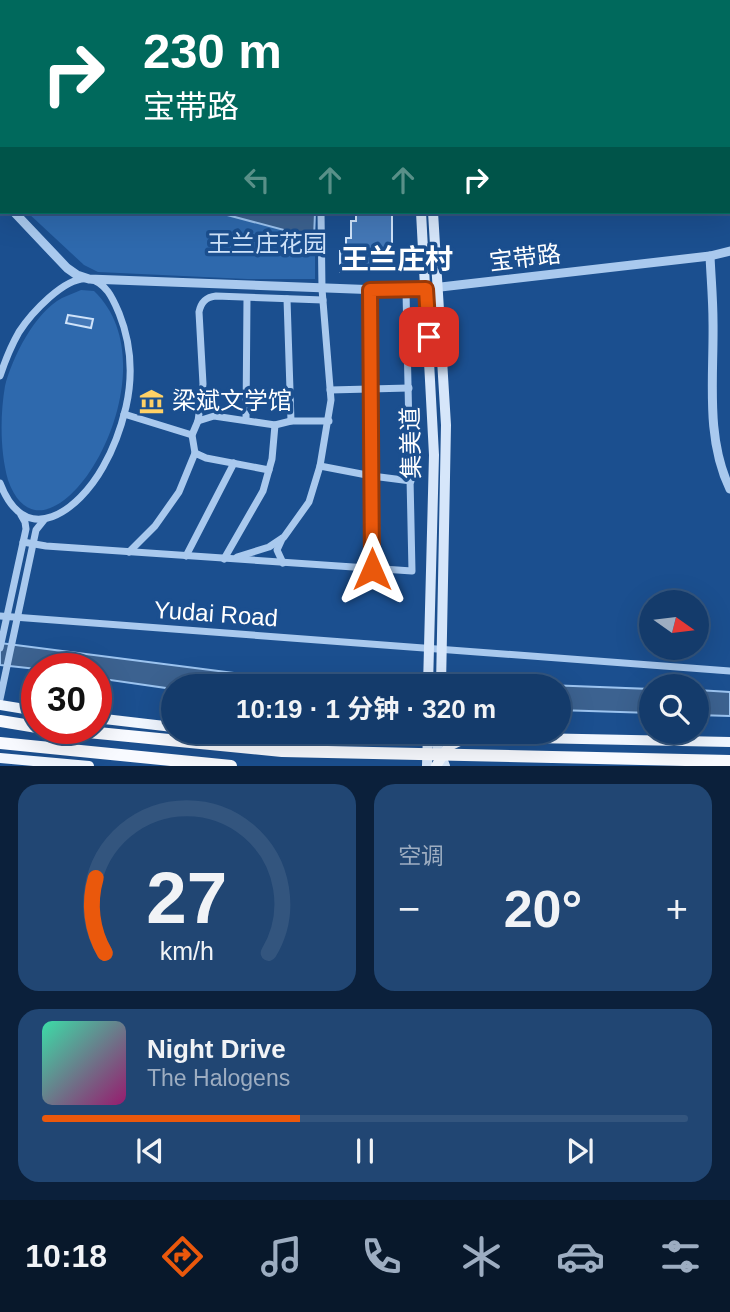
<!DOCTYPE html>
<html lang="zh">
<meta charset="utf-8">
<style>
:root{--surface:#143b6b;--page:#214673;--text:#f1f3f6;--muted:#9dadc1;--line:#33557e;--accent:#ea580c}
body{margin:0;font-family:Helvetica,"Noto Sans SC",sans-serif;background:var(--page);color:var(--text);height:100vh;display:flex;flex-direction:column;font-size:26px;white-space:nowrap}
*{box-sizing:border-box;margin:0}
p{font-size:23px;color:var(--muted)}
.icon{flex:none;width:38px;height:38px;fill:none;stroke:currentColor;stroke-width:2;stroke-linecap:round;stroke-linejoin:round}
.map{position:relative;height:766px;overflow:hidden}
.side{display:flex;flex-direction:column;gap:18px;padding:18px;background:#0b203b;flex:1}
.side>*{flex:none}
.guide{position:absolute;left:0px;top:0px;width:732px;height:214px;box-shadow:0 7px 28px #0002,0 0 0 2px var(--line);background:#00695c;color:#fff;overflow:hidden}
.needle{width:46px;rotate:104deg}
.buttons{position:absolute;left:639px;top:590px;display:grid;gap:14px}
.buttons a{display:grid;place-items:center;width:70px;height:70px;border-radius:50%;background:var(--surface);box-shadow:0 7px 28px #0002,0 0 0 2px var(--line);font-size:35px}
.speed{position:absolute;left:21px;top:653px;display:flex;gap:14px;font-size:35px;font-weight:700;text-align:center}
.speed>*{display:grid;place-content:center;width:91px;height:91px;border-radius:50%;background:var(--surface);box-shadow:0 7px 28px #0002,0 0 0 2px var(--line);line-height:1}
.speed .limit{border:10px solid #d22;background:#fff;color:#111}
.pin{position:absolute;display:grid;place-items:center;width:60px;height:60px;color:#fff;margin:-30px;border-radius:14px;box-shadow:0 4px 10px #0006}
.me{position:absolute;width:77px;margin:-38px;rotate:0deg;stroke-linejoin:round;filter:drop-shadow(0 0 5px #0008)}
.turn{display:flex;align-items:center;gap:24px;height:147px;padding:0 28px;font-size:32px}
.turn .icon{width:91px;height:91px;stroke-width:2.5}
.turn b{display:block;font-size:49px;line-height:60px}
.lanes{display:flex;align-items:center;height:66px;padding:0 28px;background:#0003;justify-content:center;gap:35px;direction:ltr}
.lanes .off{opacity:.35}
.big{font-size:52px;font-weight:700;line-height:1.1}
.side .widget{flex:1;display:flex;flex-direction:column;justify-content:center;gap:10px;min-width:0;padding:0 24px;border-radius:21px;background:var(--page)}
.side .dial{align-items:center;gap:0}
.dial svg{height:182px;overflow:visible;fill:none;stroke:var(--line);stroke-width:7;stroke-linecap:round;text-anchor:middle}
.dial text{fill:var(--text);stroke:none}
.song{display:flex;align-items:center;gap:21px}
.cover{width:84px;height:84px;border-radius:10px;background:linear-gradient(135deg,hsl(160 70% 55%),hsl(320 70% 35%))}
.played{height:7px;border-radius:4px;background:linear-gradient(90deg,var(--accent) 40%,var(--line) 40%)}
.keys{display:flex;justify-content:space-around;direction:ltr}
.heat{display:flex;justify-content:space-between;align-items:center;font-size:38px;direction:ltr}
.side .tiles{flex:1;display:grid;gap:18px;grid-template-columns:1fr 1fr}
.widget:last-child{grid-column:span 2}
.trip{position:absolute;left:161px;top:674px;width:410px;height:70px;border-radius:35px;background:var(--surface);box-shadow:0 7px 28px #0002,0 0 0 2px var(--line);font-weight:700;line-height:70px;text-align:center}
.tab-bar{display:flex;height:112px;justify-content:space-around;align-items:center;background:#08182b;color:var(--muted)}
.tab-bar .icon{width:49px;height:49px}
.tab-bar .active{color:var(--accent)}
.tab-bar b{font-size:32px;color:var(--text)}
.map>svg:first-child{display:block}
.green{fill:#2e69ad}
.water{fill:#3c6290;stroke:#9cc4f0;stroke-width:2}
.building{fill:#4478b7;stroke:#cfe3fa;stroke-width:2}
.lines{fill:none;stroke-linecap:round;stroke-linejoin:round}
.minor{stroke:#a9c9ee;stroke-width:7}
.tertiary{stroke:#a9c9ee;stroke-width:9}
.secondary{stroke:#d6e6fa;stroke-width:10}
.primary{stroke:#f0f6ff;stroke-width:10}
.trunk{stroke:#f8faff;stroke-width:12}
.route-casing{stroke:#983908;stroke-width:18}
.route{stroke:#ea580c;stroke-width:12}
.labels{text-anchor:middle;stroke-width:7;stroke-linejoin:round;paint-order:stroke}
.park-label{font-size:24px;fill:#cfe3fa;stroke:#1b4f8f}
.street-label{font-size:24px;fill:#fff;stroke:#1b4f8f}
.poi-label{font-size:24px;fill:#fff;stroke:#1b4f8f;text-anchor:start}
.quarter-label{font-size:28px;font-weight:bold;fill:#fff;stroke:#1b4f8f}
</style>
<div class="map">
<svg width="730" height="766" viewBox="0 0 730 766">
<rect width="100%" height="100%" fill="#1b4f8f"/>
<!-- green -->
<g class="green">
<path d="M27 212H315V279H247L98 272 84 265Z"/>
<path d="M81 290 94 291C182 375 46 589 8 480 0 451 0 416 5 386 12 358 35 312 62 298 68 295 75 293 81 290Z"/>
</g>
<!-- water -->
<g class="water">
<path d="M216 212 315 213 314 238Z"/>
<path d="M0 643 234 673 651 689V713L558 710V686H173V689L96 678V668L37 669 0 665Z"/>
<path d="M697 690 730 692V716L697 715Z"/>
</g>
<!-- building -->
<g class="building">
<path d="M356 215H392V272H340V251H346V238H351V221H356Z"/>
<path d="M68 315 93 319 91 328 66 323Z"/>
</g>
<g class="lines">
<!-- minor -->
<g class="minor">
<path d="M386 0 393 2"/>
<path d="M9 2V0"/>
<path d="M255 2V0"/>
<path d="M0 36 2 29"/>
<path d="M0 63 2 64"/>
<path d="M370 290 372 569"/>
<path d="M287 299 291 421"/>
<path d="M0 376C5 361 11 346 19 332 30 315 65 275 89 279 106 282 113 299 119 313 131 343 133 376 126 407 121 428 114 448 103 467 79 510 26 551 0 483"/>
<path d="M330 390 409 388"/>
<path d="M124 414 192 435"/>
<path d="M246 420 247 298"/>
<path d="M198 421 214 416 275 425 291 421H329"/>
<path d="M195 453 206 458 269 470"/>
<path d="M320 466 372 476 411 481"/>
<path d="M282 539 277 550 283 563"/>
<path d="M23 542 46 546 412 571 406 291"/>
<path d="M129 552 155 526 179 492 195 453 192 435 198 421 203 384 199 312C201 302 206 297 216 296L323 300"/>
<path d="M186 556 234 463"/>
<path d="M237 557 269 547 284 537 309 502 320 466 331 400 322 289 321 212"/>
<path d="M224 559 263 491 272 459 275 425"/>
<path d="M0 616 730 671"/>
<path d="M0 648 26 529 25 522 21 515"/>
<path d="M0 699 36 530 44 520"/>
</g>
<!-- tertiary -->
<g class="tertiary">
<path d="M0 195 2 197"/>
<path d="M14 212 67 268 77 275 89 279 406 291 710 256 730 251"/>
<path d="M710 256C711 278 713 300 713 322 714 376 705 438 730 489"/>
</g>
<!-- secondary -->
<g class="secondary">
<path d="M407 0V2"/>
<path d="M419 0V2"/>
<path d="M421 212 434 455 428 686"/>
<path d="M433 212 446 425 441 686"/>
<path d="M432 732 445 766"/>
<path d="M427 766 428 732"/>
</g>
<!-- primary -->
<g class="primary">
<path d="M0 705 37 711"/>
<path d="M96 718 173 727"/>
<path d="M226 732 730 742"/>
<path d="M0 758 89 766"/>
<path d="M436 766 449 746 466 738"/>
</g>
<!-- trunk -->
<g class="trunk">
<path d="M0 721 37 727"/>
<path d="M47 728 282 751 730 761"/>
<path d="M0 743 231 766"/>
</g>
</g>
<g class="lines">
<defs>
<path id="route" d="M372 569 370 290 426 289 429 337"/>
</defs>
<!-- route casing -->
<use href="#route" class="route-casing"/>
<!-- route -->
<use href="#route" class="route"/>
</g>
<!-- icons -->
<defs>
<symbol id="museum-bare" viewBox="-9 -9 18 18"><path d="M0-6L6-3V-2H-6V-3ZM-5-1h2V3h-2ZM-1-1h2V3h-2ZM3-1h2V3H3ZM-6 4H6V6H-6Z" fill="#ffd166" stroke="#1b4f8f" stroke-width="2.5" paint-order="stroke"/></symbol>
</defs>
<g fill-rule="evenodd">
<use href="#museum-bare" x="134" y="384" width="35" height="35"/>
</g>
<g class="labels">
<!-- park labels -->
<g class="park-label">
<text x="267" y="252">王兰庄花园</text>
</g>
<!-- street labels -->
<g class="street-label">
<text transform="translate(525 258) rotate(-7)" y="8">宝带路</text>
<text transform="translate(411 443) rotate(-91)" y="8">集美道</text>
<text transform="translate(216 614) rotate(4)" y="8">Yudai Road</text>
</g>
<!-- poi labels -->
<g class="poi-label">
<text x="172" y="409">梁斌文学馆</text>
</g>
<!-- quarter labels -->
<g class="quarter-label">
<text x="397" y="269">王兰庄村</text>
</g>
</g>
</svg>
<div class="buttons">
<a><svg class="needle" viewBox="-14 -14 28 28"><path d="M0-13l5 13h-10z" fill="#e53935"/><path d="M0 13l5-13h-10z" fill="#9dadc1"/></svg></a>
<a><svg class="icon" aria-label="search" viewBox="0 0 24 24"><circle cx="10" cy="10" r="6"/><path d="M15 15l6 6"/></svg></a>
</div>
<div class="speed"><div class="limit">30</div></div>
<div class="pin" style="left:429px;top:337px;background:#d93025"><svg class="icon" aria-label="arrive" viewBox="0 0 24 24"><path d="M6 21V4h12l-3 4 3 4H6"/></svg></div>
<svg class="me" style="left:372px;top:569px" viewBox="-20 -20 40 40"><path d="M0-17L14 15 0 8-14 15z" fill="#ea580c" stroke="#fff" stroke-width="4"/></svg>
<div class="trip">10:19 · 1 分钟 · 320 m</div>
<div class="guide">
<div class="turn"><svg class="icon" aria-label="right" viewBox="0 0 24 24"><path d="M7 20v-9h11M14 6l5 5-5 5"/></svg><div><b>230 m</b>宝带路</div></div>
<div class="lanes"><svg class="icon off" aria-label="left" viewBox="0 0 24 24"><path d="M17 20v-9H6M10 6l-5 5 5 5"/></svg><svg class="icon off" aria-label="ahead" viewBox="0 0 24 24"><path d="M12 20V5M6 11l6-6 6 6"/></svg><svg class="icon off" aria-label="ahead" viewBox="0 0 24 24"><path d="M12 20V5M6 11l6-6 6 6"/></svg><svg class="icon" aria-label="right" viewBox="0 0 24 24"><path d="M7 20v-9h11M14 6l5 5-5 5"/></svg></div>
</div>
</div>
<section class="side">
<div class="tiles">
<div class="widget dial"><svg viewBox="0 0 100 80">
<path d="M14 69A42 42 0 1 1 86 69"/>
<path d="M14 69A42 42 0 0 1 10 36" stroke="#ea580c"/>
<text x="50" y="56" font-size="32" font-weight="700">27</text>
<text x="50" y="72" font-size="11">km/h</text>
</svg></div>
<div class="widget"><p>空调</p>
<div class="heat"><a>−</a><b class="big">20°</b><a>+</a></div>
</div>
<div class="widget">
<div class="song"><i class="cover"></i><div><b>Night Drive</b><p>The Halogens</p></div></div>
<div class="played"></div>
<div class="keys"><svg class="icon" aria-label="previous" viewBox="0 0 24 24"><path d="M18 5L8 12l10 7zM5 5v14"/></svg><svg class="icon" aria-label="pause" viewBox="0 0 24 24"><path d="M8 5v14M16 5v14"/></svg><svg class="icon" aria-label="next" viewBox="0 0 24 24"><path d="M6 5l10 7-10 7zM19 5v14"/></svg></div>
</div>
</div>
</section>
<nav class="tab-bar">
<b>10:18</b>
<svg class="icon active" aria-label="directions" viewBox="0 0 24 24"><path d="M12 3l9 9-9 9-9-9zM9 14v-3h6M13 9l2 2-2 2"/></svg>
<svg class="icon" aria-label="music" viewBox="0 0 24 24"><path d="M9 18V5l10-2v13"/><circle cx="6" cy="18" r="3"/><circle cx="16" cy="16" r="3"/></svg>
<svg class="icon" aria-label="phone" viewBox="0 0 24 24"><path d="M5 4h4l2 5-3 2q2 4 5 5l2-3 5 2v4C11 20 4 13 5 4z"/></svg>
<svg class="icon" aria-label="climate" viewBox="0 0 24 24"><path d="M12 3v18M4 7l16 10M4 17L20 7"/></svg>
<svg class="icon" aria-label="car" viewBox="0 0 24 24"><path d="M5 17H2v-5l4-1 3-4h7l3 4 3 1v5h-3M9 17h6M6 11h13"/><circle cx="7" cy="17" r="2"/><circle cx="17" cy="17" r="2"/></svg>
<svg class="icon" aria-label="filters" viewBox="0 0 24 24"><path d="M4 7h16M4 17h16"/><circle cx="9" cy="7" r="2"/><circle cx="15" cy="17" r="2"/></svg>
</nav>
